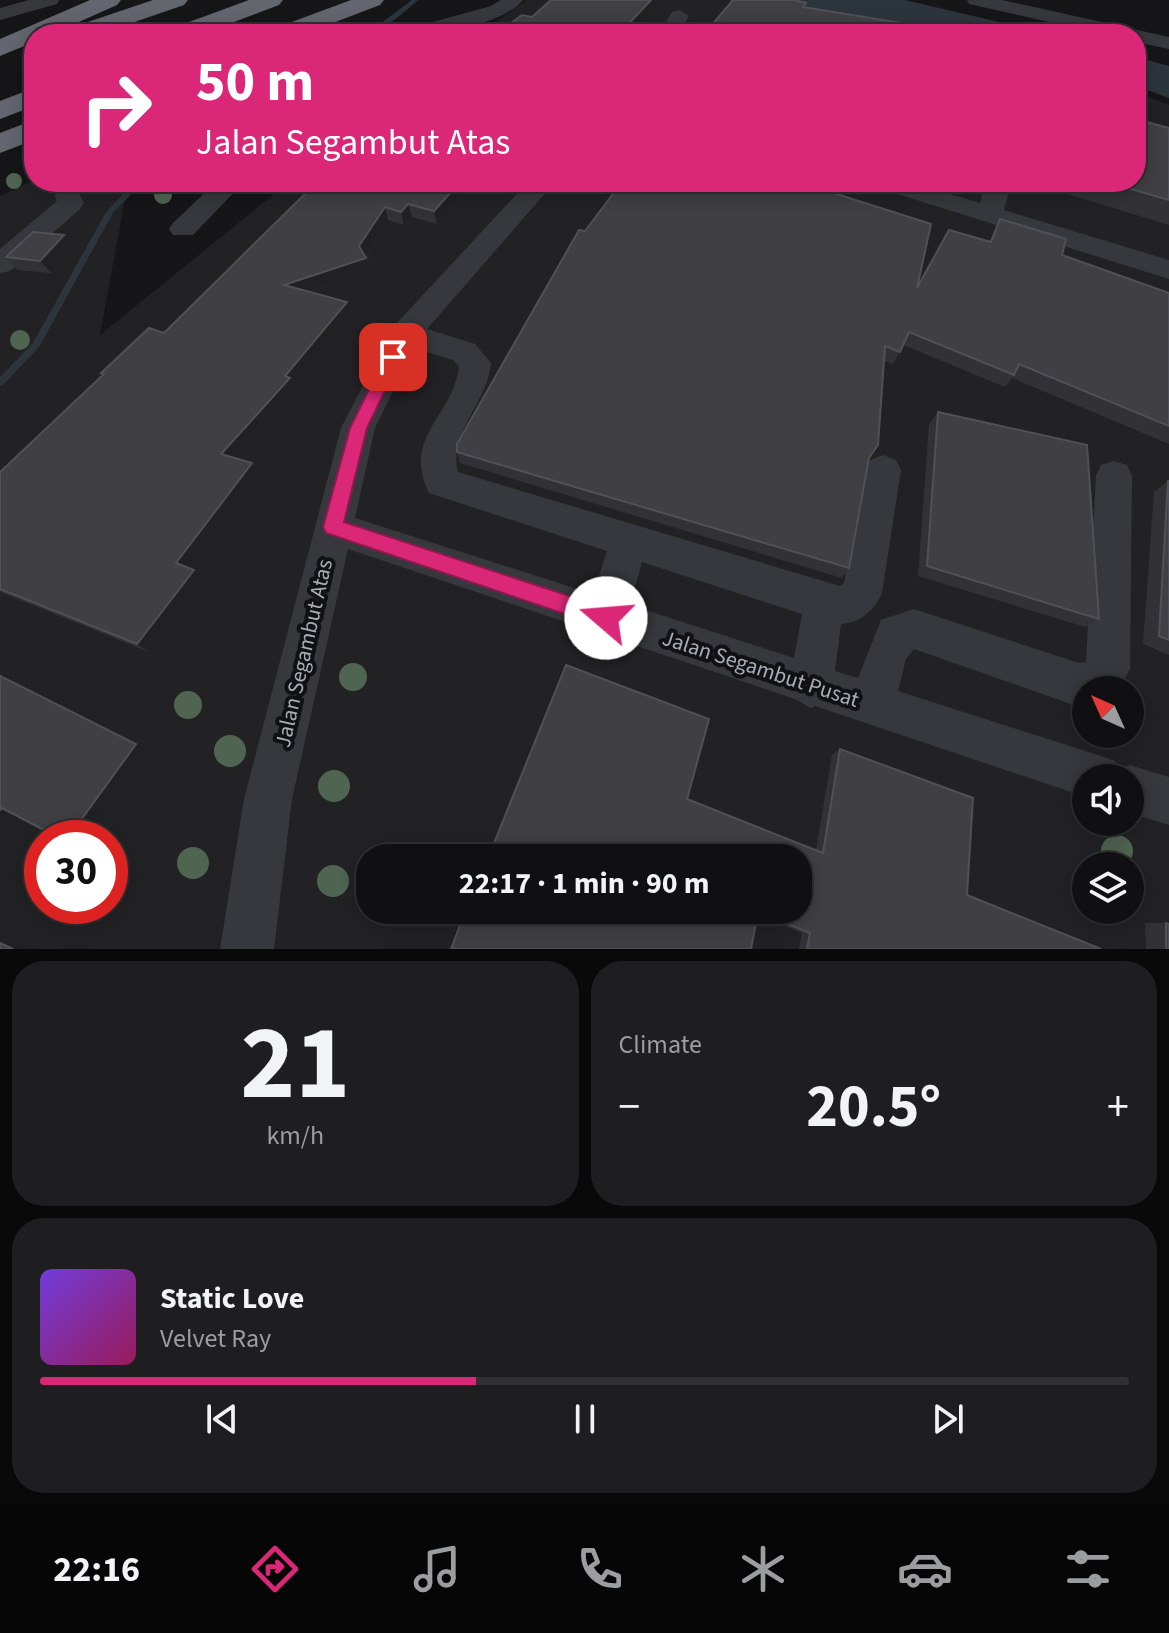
<!DOCTYPE html>
<meta charset="utf-8">
<style>
:root{--surface:#101012;--page:#1e1e20;--text:#f1f3f6;--muted:#9c9d9f;--line:#303032;--accent:#db2777}
body{margin:0;font-family:"Source Sans 3",sans-serif;background:var(--page);color:var(--text);height:100vh;display:flex;flex-direction:column;font-size:30px;white-space:nowrap}
*{box-sizing:border-box;margin:0}
p{font-size:26px;color:var(--muted)}
.icon{flex:none;width:44px;height:44px;fill:none;stroke:currentColor;stroke-width:2;stroke-linecap:round;stroke-linejoin:round}
.map{position:relative;height:949px;overflow:hidden}
.details{display:flex;flex-direction:column;gap:12px;padding:12px;background:#09090a;flex:1}
.details>*{flex:none}
.hud{position:absolute;left:24px;top:24px;width:1122px;height:168px;border-radius:32px;box-shadow:0 4px 20px #0003,0 0 0 2px var(--line);background:#db2777;color:#fff;overflow:hidden}
.needle{width:52px;rotate:315deg}
.buttons{position:absolute;left:1072px;top:676px;display:grid;gap:16px}
.buttons a{display:grid;place-items:center;width:72px;height:72px;border-radius:50%;background:var(--surface);box-shadow:0 4px 20px #0003,0 0 0 2px var(--line);font-size:40px}
.speed{position:absolute;left:24px;top:820px;display:flex;gap:16px;font-size:40px;font-weight:700;text-align:center}
.speed>*{display:grid;place-content:center;width:104px;height:104px;border-radius:50%;background:var(--surface);box-shadow:0 4px 20px #0003,0 0 0 2px var(--line);line-height:1}
.speed .limit{border:12px solid #d22;background:#fff;color:#111}
.pin{position:absolute;display:grid;place-items:center;width:68px;height:68px;color:#fff;margin:-34px;border-radius:16px;box-shadow:0 4px 12px #0006}
.me{position:absolute;width:88px;margin:-44px;rotate:288deg;stroke-linejoin:round;filter:drop-shadow(0 0 6px #0008)}
.turn{display:flex;align-items:center;gap:28px;height:168px;padding:0 40px;font-size:36px}
.turn .icon{width:104px;height:104px;stroke-width:2.5}
.turn b{display:block;font-size:56px;line-height:68px}
.big{font-size:60px;font-weight:700;line-height:1.1}
.details .widget{flex:1;display:flex;flex-direction:column;justify-content:center;gap:12px;min-width:0;padding:0 28px;border-radius:32px;background:var(--page)}
.details .dial{align-items:center;gap:0}
.dial b{font-size:104px;line-height:1}
.song{display:flex;align-items:center;gap:24px}
.cover{width:96px;height:96px;border-radius:12px;background:linear-gradient(135deg,hsl(260 70% 55%),hsl(330 70% 35%))}
.played{height:8px;border-radius:4px;background:linear-gradient(90deg,var(--accent) 40%,var(--line) 40%)}
.keys{display:flex;justify-content:space-around;direction:ltr}
.heat{display:flex;justify-content:space-between;align-items:center;font-size:44px;direction:ltr}
.details .tiles{flex:1;display:grid;gap:12px;grid-template-columns:1fr 1fr}
.widget:last-child{grid-column:span 2}
.trip{position:absolute;left:356px;top:844px;width:456px;height:80px;border-radius:32px;background:var(--surface);box-shadow:0 4px 20px #0003,0 0 0 2px var(--line);font-weight:700;line-height:80px;text-align:center}
.tabs{display:flex;height:128px;justify-content:space-around;align-items:center;background:#060607;color:var(--muted)}
.tabs .icon{width:56px;height:56px}
.tabs .current{color:var(--accent)}
.tabs b{font-size:36px;color:var(--text)}
.map>svg:first-child{display:block}
.built{fill:#222225;fill-rule:evenodd}
.water{fill:#2c353c}
.lines{fill:none;stroke-linecap:round;stroke-linejoin:round}
.stream{fill:#2c353c;fill-rule:evenodd}
.minor{fill:#37383d;fill-rule:evenodd}
.highway{fill:#63666e;fill-rule:evenodd}
.tree{fill:#506452}
.wall{fill:#323236}
.shaded-wall{fill:#212124}
.building{fill:#3f3f44;stroke:#4f5156;stroke-width:2}
.route{fill:#db2777;stroke:#8e194d;stroke-width:2}
.labels{text-anchor:middle;stroke-width:8;stroke-linejoin:round;paint-order:stroke}
.street-label{font-size:22px;fill:#a8adb8;stroke:#111113}
</style>
<div class="map">
<svg width="1169" height="949" viewBox="0 0 1169 949">
<rect width="100%" height="100%" fill="#161618"/>
<!-- built -->
<g class="built">
<path d="M527 0H741L903 34H479Z"/>
<path d="M1136 92 1169 105V949H0V196L34 180 128 182 100 335 289 182H1136ZM1086 690H1130V734H1086ZM1086 778H1130V822H1086ZM42 838H110V906H42ZM370 858H798V910H370ZM1086 866H1130V910H1086Z"/>
</g>
<!-- water -->
<g class="water">
<path d="M775 0H905L1050 34H933Z"/>
<path d="M1136 57 1169 66V98L1136 86Z"/>
</g>
<g class="lines">
<!-- stream -->
<g class="stream">
<path d="M412 0H418C403 13 381 34 361 34L380 24Z"/>
<path d="M135 182H143L113 213 39 347 3 385 0 386V377L33 343 106 212Z"/>
</g>
<!-- minor -->
<g class="minor">
<path d="M29 0H59L57 4 0 20V8Z"/>
<path d="M501 0H523C502 26 433 34 401 34L404 30 491 6Z"/>
<path d="M967 0H1002L1169 37V49L1136 42V34H1102L969 4Z"/>
<path d="M679 10 689 16 679 34H659L672 12Z"/>
<path d="M216 182H244L193 235H173L169 229 173 223Z"/>
<path d="M528 182H555L427 329 475 344 491 363C488 402 448 432 458 472L840 586 844 583 865 470 870 460 883 455 896 460 901 470 882 593C875 610 860 623 841 624L835 671 858 678 881 620 914 609 1079 663 1086 662 1096 476 1101 465 1114 461 1127 465 1132 476 1130 669 1118 690H1086V706L1079 707 914 649 906 659 898 691 1098 755 1115 761 1118 770 1130 765 1169 777V825L1130 813V778H1086V797L815 706 811 708 795 699 348 549 292 799 274 949H220L244 799 341 428 394 326ZM414 348 453 360 459 366C454 416 401 436 429 493L607 551 593 594 355 518 375 428ZM642 562 802 614 794 658 630 605Z"/>
<path d="M871 182H911L980 203 982 195 973 182H999L1008 195 1004 210 1169 260V279L875 187Z"/>
<path d="M68 188 77 190 84 203 80 209 10 271 0 273V249L57 201 55 196 59 190Z"/>
</g>
<!-- highway -->
<g class="highway">
<path d="M90 0H121L117 5 52 34H34V42L0 56V39Z"/>
<path d="M153 0H188L184 5 100 34 67 33 70 28Z"/>
<path d="M249 0H283L279 5 202 34H167L170 29Z"/>
<path d="M351 0H384L380 5 304 34H270L273 29Z"/>
<path d="M34 88V106L0 119V101Z"/>
<path d="M34 120V140L0 153V133Z"/>
</g>
</g>
<!-- trees -->
<g class="tree">
<circle cx="14" cy="181" r="8"/>
<circle cx="163" cy="195" r="9"/>
<circle cx="20" cy="340" r="10"/>
<circle cx="353" cy="677" r="14"/>
<circle cx="188" cy="705" r="14"/>
<circle cx="230" cy="751" r="16"/>
<circle cx="334" cy="786" r="16"/>
<circle cx="1117" cy="851" r="16"/>
<circle cx="193" cy="863" r="16"/>
<circle cx="333" cy="881" r="16"/>
</g>
<!-- wall -->
<g class="wall">
<path d="M1169 128V225L1028 182H1136Z"/>
<path d="M317 182H474L437 224 412 217 404 225 388 220 366 256 371 270 308 292 347 302 352 315 294 386 296 390 236 458 252 463 260 475 190 568 194 570 204 579 149 652 0 592V472L103 376 101 373 164 333Z"/>
<path d="M1000 219 1062 255 1169 293V444L1012 378 1005 387 903 345 893 364 884 361 869 460 849 568 842 578 460 463 457 452 585 231 917 288 989 242Z"/>
<path d="M73 248 51 273 17 270 6 257Z"/>
<path d="M938 412 1099 619 1085 627 918 576 929 424Z"/>
<path d="M1168 481H1169V655L1143 644 1154 492Z"/>
<path d="M840 749 967 895 1101 949H799L802 933 758 915 687 799 816 850 832 755Z"/>
<path d="M1145 923H1166L1169 949H1146Z"/>
</g>
<!-- shaded-wall -->
<g class="shaded-wall">
<path d="M651 0H662L630 34H619Z"/>
<path d="M460 182H474L437 224 434 211Z"/>
<path d="M408 204 412 217 404 225 401 212Z"/>
<path d="M385 207 388 220 364 258H366L371 270 290 298 284 285Z"/>
<path d="M64 235 73 248 51 273 40 261Z"/>
<path d="M347 302 352 315 294 386 296 390 230 465 221 454Z"/>
<path d="M252 463 260 475 187 572 176 563Z"/>
<path d="M194 570 204 579 149 652 137 644Z"/>
<path d="M0 675 150 750 87 838H68Z"/>
<path d="M2 808 21 811 15 819 0 816V810Z"/>
<path d="M0 933 35 949H13L0 943Z"/>
</g>
<!-- building -->
<g class="building">
<path d="M551 0H651L619 34H496L522 15 532 17Z"/>
<path d="M733 0H794L806 3 803 7 920 26 919 29 943 34H704Z"/>
<path d="M1136 119 1169 128V200L1107 182H1136Z"/>
<path d="M317 182H460L434 211 408 204 401 212 385 207 359 246 366 258 284 285 347 302 285 376 290 378 221 454 252 463 176 563 194 570 137 644 0 589V472L104 374 101 373 149 328 164 333Z"/>
<path d="M622 182H799L931 224 917 288 949 230 991 242 1000 219 1066 239 1062 255 1169 293V426L1019 364 1014 375 909 332 900 352 885 346 878 445 869 458 849 568 457 452V444L579 230 585 231Z"/>
<path d="M33 232 64 235 40 261 6 257Z"/>
<path d="M938 412 1087 445 1099 619 927 566Z"/>
<path d="M1168 481H1169V640L1159 636Z"/>
<path d="M566 665 709 719 687 799 823 853 840 749 973 798 967 895 1101 949H807L810 933 758 912 751 949H451L466 910H798V858H488Z"/>
<path d="M0 676 136 744 68 838H59L2 808 0 810Z"/>
<path d="M1166 923 1169 924V949H1166Z"/>
<path d="M0 943 13 949H0Z"/>
</g>
<!-- route -->
<path class="route" d="M393 352 401 357 367 428 344 522 606 608 613 611 616 618 613 625 606 628 326 533 323 527 350 428 385 357Z"/>
<g class="labels">
<!-- street labels -->
<g class="street-label">
<text transform="translate(303 653) rotate(-77)" y="8">Jalan Segambut Atas</text>
<text transform="translate(761 668) rotate(18)" y="8">Jalan Segambut Pusat</text>
</g>
</g>
</svg>
<div class="buttons">
<a><svg class="needle" viewBox="-14 -14 28 28"><path d="M0-13l5 13h-10z" fill="#e53935"/><path d="M0 13l5-13h-10z" fill="#9c9d9f"/></svg></a>
<a><svg class="icon" aria-label="sound" viewBox="0 0 24 24"><path d="M4 9h4l5-4v14l-5-4H4zM17 9q2 3 0 6"/></svg></a>
<a><svg class="icon" aria-label="layers" viewBox="0 0 24 24"><path d="M12 4l9 5-9 5-9-5zM3 14l9 5 9-5"/></svg></a>
</div>
<div class="speed"><div class="limit">30</div></div>
<div class="pin" style="left:393px;top:357px;background:#d93025"><svg class="icon" aria-label="arrive" viewBox="0 0 24 24"><path d="M6 21V4h12l-3 4 3 4H6"/></svg></div>
<svg class="me" style="left:606px;top:618px" viewBox="-20 -20 40 40"><circle r="19" fill="#fff"/><path d="M0-13L10 11 0 6-10 11z" fill="#db2777"/></svg>
<div class="trip">22:17 · 1 min · 90 m</div>
<div class="hud">
<div class="turn"><svg class="icon" aria-label="right" viewBox="0 0 24 24"><path d="M7 20v-9h11M14 6l5 5-5 5"/></svg><div><b>50 m</b>Jalan Segambut Atas</div></div>
</div>
</div>
<section class="details">
<div class="tiles">
<div class="widget dial"><b>21</b><p>km/h</p></div>
<div class="widget"><p>Climate</p>
<div class="heat"><a>−</a><b class="big">20.5°</b><a>+</a></div>
</div>
<div class="widget">
<div class="song"><i class="cover"></i><div><b>Static Love</b><p>Velvet Ray</p></div></div>
<div class="played"></div>
<div class="keys"><svg class="icon" aria-label="previous" viewBox="0 0 24 24"><path d="M18 5L8 12l10 7zM5 5v14"/></svg><svg class="icon" aria-label="pause" viewBox="0 0 24 24"><path d="M8 5v14M16 5v14"/></svg><svg class="icon" aria-label="next" viewBox="0 0 24 24"><path d="M6 5l10 7-10 7zM19 5v14"/></svg></div>
</div>
</div>
</section>
<nav class="tabs">
<b>22:16</b>
<svg class="icon current" aria-label="directions" viewBox="0 0 24 24"><path d="M12 3l9 9-9 9-9-9zM9 14v-3h6M13 9l2 2-2 2"/></svg>
<svg class="icon" aria-label="music" viewBox="0 0 24 24"><path d="M9 18V5l10-2v13"/><circle cx="6" cy="18" r="3"/><circle cx="16" cy="16" r="3"/></svg>
<svg class="icon" aria-label="phone" viewBox="0 0 24 24"><path d="M5 4h4l2 5-3 2q2 4 5 5l2-3 5 2v4C11 20 4 13 5 4z"/></svg>
<svg class="icon" aria-label="climate" viewBox="0 0 24 24"><path d="M12 3v18M4 7l16 10M4 17L20 7"/></svg>
<svg class="icon" aria-label="car" viewBox="0 0 24 24"><path d="M5 17H2v-5l4-1 3-4h7l3 4 3 1v5h-3M9 17h6M6 11h13"/><circle cx="7" cy="17" r="2"/><circle cx="17" cy="17" r="2"/></svg>
<svg class="icon" aria-label="filters" viewBox="0 0 24 24"><path d="M4 7h16M4 17h16"/><circle cx="9" cy="7" r="2"/><circle cx="15" cy="17" r="2"/></svg>
</nav>
